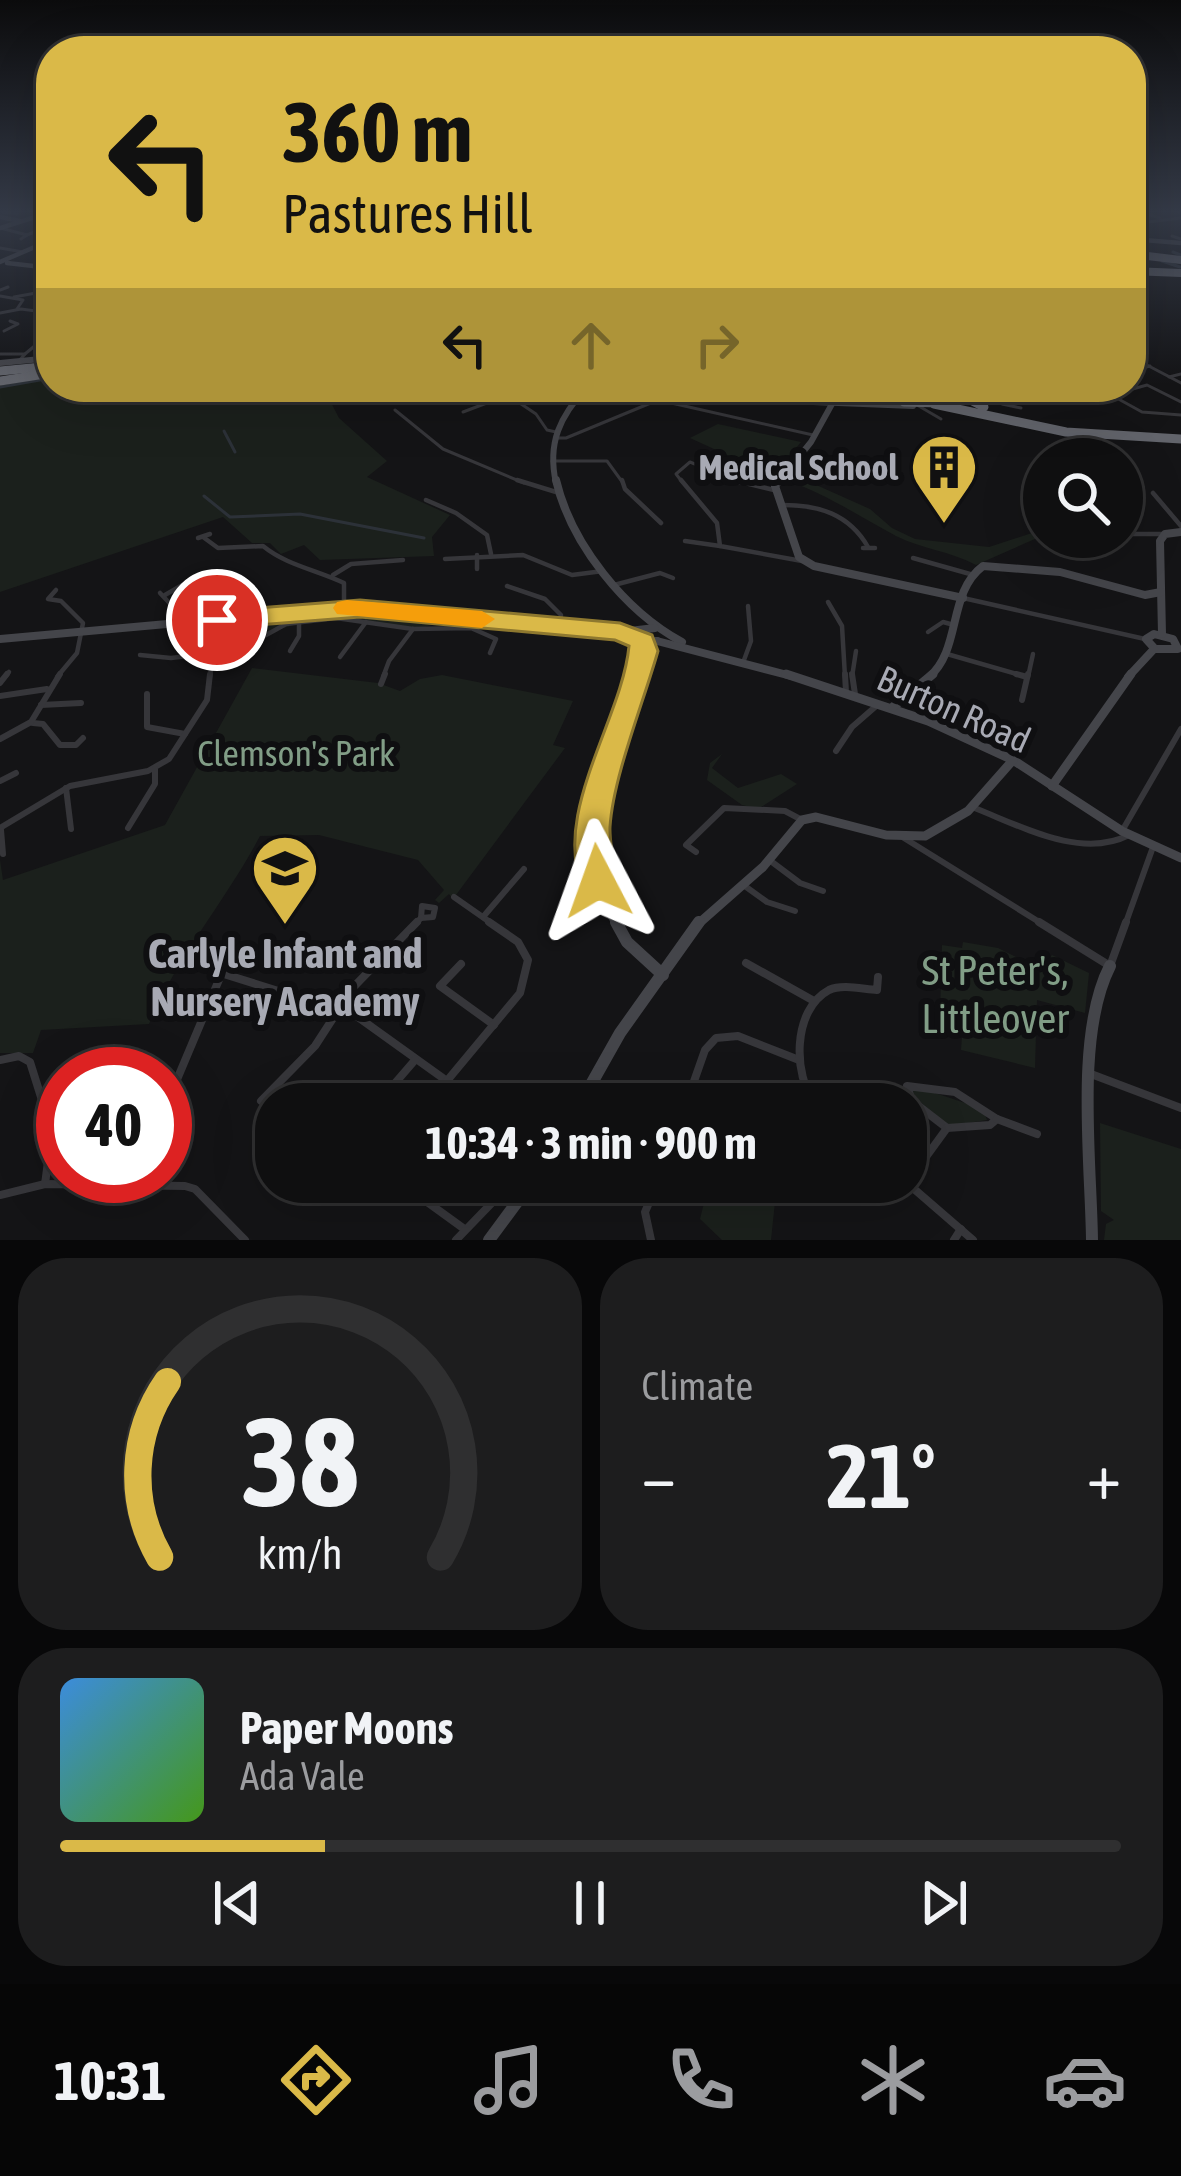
<!DOCTYPE html>
<meta charset="utf-8">
<style>
:root{--surface:#0f0f10;--page:#1d1d1e;--text:#f1f3f6;--muted:#9b9c9f;--line:#2f2f30;--accent:#dab948}
body{margin:0;font-family:"Asap Condensed",sans-serif;background:var(--page);color:var(--text);height:100vh;display:flex;flex-direction:column;font-size:45px;white-space:nowrap}
*{box-sizing:border-box;margin:0}
p{font-size:39px;color:var(--muted)}
.icon{flex:none;width:66px;height:66px;fill:none;stroke:currentColor;stroke-width:2;stroke-linecap:round;stroke-linejoin:round}
.map{position:relative;height:1240px;overflow:hidden}
.panel{display:flex;flex-direction:column;gap:18px;padding:18px;background:#080809;flex:1}
.panel>*{flex:none}
.banner{position:absolute;left:36px;top:36px;width:1110px;height:366px;border-radius:48px;box-shadow:0 12px 48px #0002,0 0 0 3px var(--line);background:#dab948;color:#111;overflow:hidden}
.tools{position:absolute;left:1023px;top:438px;display:grid;gap:24px}
.tools a{display:grid;place-items:center;width:120px;height:120px;border-radius:50%;background:var(--surface);box-shadow:0 12px 48px #0002,0 0 0 3px var(--line);font-size:60px}
.speed{position:absolute;left:36px;top:1047px;display:flex;gap:24px;font-size:60px;font-weight:700;text-align:center}
.speed>*{display:grid;place-content:center;width:156px;height:156px;border-radius:50%;background:var(--surface);box-shadow:0 12px 48px #0002,0 0 0 3px var(--line);line-height:1}
.speed .limit{border:18px solid #d22;background:#fff;color:#111}
.pin{position:absolute;display:grid;place-items:center;width:102px;height:102px;color:#fff;margin:-51px;border:6px solid #fff;border-radius:50%;box-shadow:0 3px 12px #0007}
.me{position:absolute;width:132px;margin:-66px;rotate:356deg;stroke-linejoin:round;filter:drop-shadow(0 0 9px #0008)}
.turn{display:flex;align-items:center;gap:42px;height:252px;padding:0 48px;font-size:54px}
.turn .icon{width:156px;height:156px;stroke-width:2.5}
.turn b{display:block;font-size:84px;line-height:102px}
.lanes{display:flex;align-items:center;height:114px;padding:0 48px;background:#0003;justify-content:center;gap:60px;direction:ltr}
.lanes .off{opacity:.35}
.big{font-size:90px;font-weight:700;line-height:1.1}
.panel .tile{flex:1;display:flex;flex-direction:column;justify-content:center;gap:18px;min-width:0;padding:0 42px;border-radius:48px;background:var(--page)}
.panel .dial{align-items:center;gap:0}
.dial svg{height:312px;overflow:visible;fill:none;stroke:var(--line);stroke-width:7;stroke-linecap:round;text-anchor:middle}
.dial text{fill:var(--text);stroke:none}
.song{display:flex;align-items:center;gap:36px}
.cover{width:144px;height:144px;border-radius:18px;background:linear-gradient(135deg,hsl(210 70% 55%),hsl(100 70% 35%))}
.played{height:12px;border-radius:6px;background:linear-gradient(90deg,var(--accent) 25%,var(--line) 25%)}
.keys{display:flex;justify-content:space-around;direction:ltr}
.heat{display:flex;justify-content:space-between;align-items:center;font-size:66px;direction:ltr}
.panel .tiles{flex:1;display:grid;gap:18px;grid-template-columns:1fr 1fr}
.tile:last-child{grid-column:span 2}
.trip{position:absolute;left:255px;top:1083px;width:672px;height:120px;border-radius:48px;background:var(--surface);box-shadow:0 12px 48px #0002,0 0 0 3px var(--line);font-weight:700;line-height:120px;text-align:center}
.tab-bar{display:flex;height:192px;justify-content:space-around;align-items:center;background:#060606;color:var(--muted)}
.tab-bar .icon{width:84px;height:84px}
.tab-bar .on{color:var(--accent)}
.tab-bar b{font-size:54px;color:var(--text)}
.map>svg:first-child{display:block}
.green{fill:#1b201c}
.lines{fill:none;stroke-linecap:round;stroke-linejoin:round}
.stream{stroke:#2c3138;stroke-width:3}
.street-far3{stroke:#36363a;stroke-width:3}
.street-far2{stroke:#36363a;stroke-width:4.5}
.street-far1{stroke:#36363a;stroke-width:6}
.street{stroke:#36363a;stroke-width:8}
.secondary-far4{stroke:#44454a;stroke-width:4.5}
.secondary-far3{stroke:#44454a;stroke-width:6}
.secondary-far2{stroke:#44454a;stroke-width:8}
.secondary-far1{stroke:#44454a;stroke-width:9}
.secondary{stroke:#44454a;stroke-width:12}
.highway-far1{stroke:#62646b;stroke-width:8}
.highway{stroke:#62646b;stroke-width:9}
.route{fill:#dab948;stroke:#8e782f;stroke-width:3}
.slow{fill:#f59e0b}
.labels{text-anchor:middle;stroke-width:12;stroke-linejoin:round;paint-order:stroke}
.poi-label{font-size:36px;font-weight:bold;fill:#a8aab4;stroke:#0f0f11;text-anchor:end}
.street-label{font-size:36px;fill:#a8aab4;stroke:#0f0f11}
.park-label{font-size:36px;fill:#819d86;stroke:#0f0f11}
.near-poi-label{font-size:42px;font-weight:bold;fill:#a8aab4;stroke:#0f0f11}
.near-park-label{font-size:42px;fill:#819d86;stroke:#0f0f11}
</style>
<div class="map">
<svg width="1181" height="1240" viewBox="0 0 1181 1240">
<rect width="100%" height="100%" fill="#141416"/>
<!-- green -->
<g class="green">
<path d="M51 375V387H323L339 418 387 461 367 477 450 515 432 537 434 556 320 560 304 545 281 554 270 543H252L223 517 0 592V384Z"/>
<path d="M718 424 801 442 773 476 690 438Z"/>
<path d="M794 475 870 509 892 528 915 539 989 547 1044 529V535L976 565C950 551 922 549 896 536 859 516 826 494 786 480Z"/>
<path d="M333 611 434 619 436 623C408 637 366 616 335 616 292 618 255 647 218 640L220 627 231 622Z"/>
<path d="M252 668 378 683 400 691 420 679 442 675 573 701 553 745 565 748 453 899 449 894 439 903 435 900 444 890 418 860 319 835 260 836C225 902 177 956 149 1024L41 1030 33 1053H0V860L3 880 165 825Z"/>
<path d="M722 754 712 768 738 788 781 774 797 784 758 809 742 805 707 780 710 763Z"/>
<path d="M963 942 998 948 1040 969 1052 955 1089 973 1085 1013 1037 1000 1035 1068 961 1050 963 1021 940 1014 942 945 962 948Z"/>
<path d="M917 1087 983 1109 987 1120 950 1126 913 1099 911 1089Z"/>
<path d="M1100 1123 1181 1149V1240H1104L1106 1224 1114 1220 1101 1211Z"/>
<path d="M706 1195 742 1206 745 1195 775 1202 771 1240H722L700 1219Z"/>
</g>
<g class="lines">
<!-- stream -->
<g class="stream">
<path d="M1173 252 1181 255"/>
<path d="M1162 261 1180 267"/>
<path d="M0 387 51 378"/>
<path d="M224 431 235 452"/>
<path d="M204 496 230 517 300 514 424 538"/>
</g>
<!-- street-far3 -->
<g class="street-far3">
<path d="M1137 211 1160 218"/>
<path d="M1176 211 1181 212"/>
<path d="M3 212 17 214"/>
<path d="M1131 224 1181 218"/>
<path d="M1131 225 1143 233 1136 240"/>
<path d="M0 228 27 235 21 239"/>
<path d="M27 235 51 225"/>
<path d="M1172 236 1181 239"/>
<path d="M0 248 23 252"/>
<path d="M0 290 8 287"/>
<path d="M0 296 23 300 17 309"/>
<path d="M14 297 47 291"/>
<path d="M0 313 21 309 51 313"/>
<path d="M4 331 18 324 10 321"/>
<path d="M0 354H25L18 362"/>
<path d="M25 354 50 333 45 329"/>
<path d="M1143 363 1181 383"/>
<path d="M1131 371 1150 366"/>
<path d="M1169 377 1181 374"/>
<path d="M363 387 373 398"/>
<path d="M438 387 431 392 445 398"/>
<path d="M496 387 536 414 547 430 556 432"/>
<path d="M995 387 1002 404 1021 408"/>
<path d="M1022 387 1111 395 1147 385 1181 402"/>
<path d="M348 389H362"/>
<path d="M1113 396 1142 412 1181 415"/>
<path d="M415 397 431 392"/>
<path d="M917 405 941 419"/>
<path d="M395 410 443 449 524 483"/>
<path d="M463 412 508 395"/>
<path d="M555 438H566L658 400 813 435"/>
<path d="M552 461H607L623 483"/>
<path d="M683 483 676 474 690 462 740 483"/>
</g>
<!-- street-far2 -->
<g class="street-far2">
<path d="M517 480 556 492"/>
<path d="M622 480 625 489 661 523"/>
<path d="M681 480 717 523 720 546 802 561"/>
<path d="M733 480 774 490"/>
<path d="M1153 493 1181 526"/>
<path d="M426 500 456 513 487 535 491 554"/>
<path d="M783 505C819 505 849 514 868 547"/>
<path d="M1122 534H1165"/>
<path d="M203 537 218 548 263 546C286 565 317 570 344 583V608"/>
<path d="M1080 537H1092"/>
<path d="M198 538 210 534"/>
<path d="M685 541 720 546"/>
<path d="M863 548H875"/>
<path d="M477 555V569"/>
<path d="M913 558 970 574"/>
<path d="M445 559 523 555 572 575 603 571"/>
<path d="M333 575 351 564 403 560"/>
<path d="M614 585 660 573 673 578"/>
<path d="M507 586 545 599 561 615 559 626"/>
<path d="M56 590 48 599 61 601 83 623 77 653 57 677"/>
<path d="M160 593 177 611 191 615 193 622"/>
<path d="M165 595 184 584"/>
<path d="M963 598 1145 639"/>
<path d="M828 602 842 626 845 677"/>
<path d="M928 632 943 622 954 625"/>
<path d="M215 645 257 640 286 624 336 618 413 629 471 628 496 639 490 653"/>
<path d="M290 651 299 636V623"/>
<path d="M947 654 1027 677"/>
<path d="M140 655 171 658 212 653"/>
<path d="M340 657 366 622"/>
<path d="M744 660 751 641 748 606"/>
<path d="M5 677 9 672"/>
<path d="M210 677 217 620"/>
<path d="M383 677 389 661 413 629"/>
<path d="M852 677 856 651"/>
<path d="M1028 677 1033 654"/>
</g>
<!-- street-far1 -->
<g class="street-far1">
<path d="M845 674 846 692"/>
<path d="M852 674 855 694"/>
<path d="M1016 674 1027 677"/>
<path d="M0 683 7 674"/>
<path d="M381 684 385 674"/>
<path d="M147 694V727L185 734"/>
<path d="M0 696 47 689"/>
<path d="M1022 700 1028 674"/>
<path d="M41 705 81 703"/>
<path d="M33 723 43 724 60 745H76L83 738"/>
<path d="M0 739 31 722 60 674"/>
<path d="M836 751 852 727 875 707"/>
<path d="M0 781 16 773"/>
<path d="M66 788 71 829"/>
<path d="M972 807C1019 825 1080 860 1129 835"/>
<path d="M0 828 70 786 148 771 169 759 207 700 210 674"/>
<path d="M128 828 155 784V769"/>
<path d="M1 830 3 854"/>
<path d="M1122 831 1181 729"/>
<path d="M904 838 1044 925"/>
<path d="M696 852 686 845 724 808 785 811 802 820"/>
<path d="M772 862 800 883 823 891"/>
<path d="M742 884 767 902 795 911"/>
<path d="M454 897 494 925"/>
<path d="M422 906 435 908 433 917 421 918Z"/>
<path d="M483 917 524 869"/>
<path d="M414 925 421 918"/>
<path d="M1125 925 1153 847"/>
</g>
<!-- street -->
<g class="street">
<path d="M1039 922 1110 966 1126 922"/>
<path d="M179 960 355 1015 479 1104"/>
<path d="M746 963 814 1001"/>
<path d="M461 964 440 986 494 1025"/>
<path d="M334 1007 417 922"/>
<path d="M0 1060 19 1056 30 1062 52 1132 45 1184"/>
<path d="M77 1074 86 1069"/>
<path d="M1091 1074 1181 1108"/>
<path d="M446 1082 520 993 528 960 518 942 489 922"/>
<path d="M907 1086 955 1092 997 1119 990 1125 947 1128 912 1101Z"/>
<path d="M42 1094 63 1082"/>
<path d="M261 1101 315 1046 339 1009"/>
<path d="M377 1104 415 1060"/>
<path d="M686 1104 705 1050 716 1038 738 1036 799 1060"/>
<path d="M793 1104 807 1096"/>
<path d="M815 1104C793 1075 792 1010 829 990 842 984 862 989 877 990L878 977"/>
<path d="M165 1108 221 975"/>
<path d="M997 1119 1037 1134"/>
<path d="M906 1182 973 1240"/>
<path d="M907 1183 947 1128"/>
<path d="M0 1195 45 1184 185 1186 195 1189 245 1240"/>
<path d="M423 1199 463 1228"/>
<path d="M456 1240 512 1182"/>
<path d="M651 1240 645 1212 658 1182"/>
<path d="M954 1240 961 1229"/>
</g>
<!-- secondary-far4 -->
<g class="secondary-far4">
<path d="M0 217 20 221"/>
<path d="M0 228 51 212"/>
<path d="M1131 239 1181 243"/>
<path d="M0 262 51 240"/>
<path d="M7 263 51 268"/>
</g>
<!-- secondary-far3 -->
<g class="secondary-far3">
<path d="M0 363 51 358"/>
<path d="M741 387 813 402 913 406"/>
<path d="M556 483C547 443 560 416 587 387"/>
<path d="M778 483 811 442 832 404"/>
</g>
<!-- secondary-far2 -->
<g class="secondary-far2">
<path d="M556 480C571 544 625 611 682 642"/>
<path d="M780 480 775 486 799 557 814 566 963 598"/>
<path d="M622 632 647 643 657 641"/>
<path d="M1154 634 1173 639 1178 649H1155L1146 639Z"/>
<path d="M1162 634 1160 541 1165 534 1181 532"/>
<path d="M0 639 344 608 621 632 655 628"/>
<path d="M657 641 795 677"/>
<path d="M635 677 644 651 642 641"/>
<path d="M929 677C962 649 947 593 983 566L1060 572 1145 595 1161 592"/>
<path d="M1128 677 1154 649"/>
</g>
<!-- secondary-far1 -->
<g class="secondary-far1">
<path d="M786 674 928 721 1013 760 1122 831 1181 858"/>
<path d="M893 707 933 674"/>
<path d="M1052 786 1131 674"/>
<path d="M617 925C572 846 609 753 636 674"/>
<path d="M697 925 763 867 802 820 816 817 886 835 925 836 968 811 1013 760"/>
</g>
<!-- secondary -->
<g class="secondary">
<path d="M616 922 627 942 663 975"/>
<path d="M580 1104 620 1033 699 922"/>
<path d="M489 1240 532 1182"/>
<path d="M1092 1240C1091 1162 1075 1034 1110 966"/>
</g>
<!-- highway-far1 -->
<g class="highway-far1">
<path d="M1131 254 1181 260"/>
<path d="M1131 271 1181 273"/>
</g>
<!-- highway -->
<g class="highway">
<path d="M0 371 42 367"/>
<path d="M0 381 51 373"/>
<path d="M883 387 904 402 939 403"/>
<path d="M946 387 984 407"/>
<path d="M934 404 1066 432 1181 439"/>
</g>
</g>
<!-- sky -->
<linearGradient id="sky" x2="0" y2="1"><stop stop-color="#0b0b0c"/><stop offset="0.55" stop-color="#343a47"/><stop offset="1" stop-color="#343a47" stop-opacity="0"/></linearGradient>
<rect width="1181" height="384" fill="url(#sky)"/>
<!-- route -->
<path class="route" d="M360 600 620 623 652 635 658 651C644 701 613 777 610 827 609 847 619 874 611 892L598 896 585 892C548 817 622 721 629 646L615 640 360 617 217 628 203 620 217 611Z"/>
<!-- slow -->
<path class="slow" d="M347 600 482 611 495 619 482 628 337 614 333 608 337 602Z"/>
<!-- icons -->
<defs>
<symbol id="building-pin" viewBox="-11 -11 22 30"><path d="M0 17L-7.5 6A9.5 9.5 0 1 1 7.5 6Z" fill="#dab948" stroke="#0f0f11"/><path d="M-4-6H4V6H1V3H-1V6H-4ZM-2.5-4.3h1.7v1.8h-1.7ZM.8-4.3h1.7v1.8H.8ZM-2.5-1h1.7V.8h-1.7ZM.8-1h1.7V.8H.8Z" fill="#111"/></symbol>
<symbol id="school-pin" viewBox="-11 -11 22 30"><path d="M0 17L-7.5 6A9.5 9.5 0 1 1 7.5 6Z" fill="#dab948" stroke="#0f0f11"/><path d="M0-5L7-2L0 1L-7-2ZM-4 1L0 2.5L4 1V4Q0 6-4 4Z" fill="#111"/></symbol>
</defs>
<g fill-rule="evenodd">
<use href="#building-pin" x="906" y="429" width="76" height="104"/>
<use href="#school-pin" x="247" y="830" width="76" height="104"/>
</g>
<g class="labels">
<!-- poi labels -->
<g class="poi-label">
<text x="898" y="480">Medical School</text>
</g>
<!-- street labels -->
<g class="street-label">
<text transform="translate(954 709) rotate(24)" y="13">Burton Road</text>
</g>
<!-- park labels -->
<g class="park-label">
<text x="296" y="766">Clemson's Park</text>
</g>
<!-- near-poi labels -->
<g class="near-poi-label">
<text x="285" y="968">Carlyle Infant and<tspan x="285" dy="48">Nursery Academy</tspan></text>
</g>
<!-- near-park labels -->
<g class="near-park-label">
<text x="995" y="985">St Peter's,<tspan x="995" dy="48">Littleover</tspan></text>
</g>
</g>
</svg>
<div class="tools">
<a><svg class="icon" aria-label="search" viewBox="0 0 24 24"><circle cx="10" cy="10" r="6"/><path d="M15 15l6 6"/></svg></a>
</div>
<div class="speed"><div class="limit">40</div></div>
<div class="pin" style="left:217px;top:620px;background:#d93025"><svg class="icon" aria-label="arrive" viewBox="0 0 24 24"><path d="M6 21V4h12l-3 4 3 4H6"/></svg></div>
<svg class="me" style="left:598px;top:881px" viewBox="-20 -20 40 40"><path d="M0-17L14 15 0 8-14 15z" fill="#dab948" stroke="#fff" stroke-width="4"/></svg>
<div class="trip">10:34 · 3 min · 900 m</div>
<div class="banner">
<div class="turn"><svg class="icon" aria-label="left" viewBox="0 0 24 24"><path d="M17 20v-9H6M10 6l-5 5 5 5"/></svg><div><b>360 m</b>Pastures Hill</div></div>
<div class="lanes"><svg class="icon" aria-label="left" viewBox="0 0 24 24"><path d="M17 20v-9H6M10 6l-5 5 5 5"/></svg><svg class="icon off" aria-label="ahead" viewBox="0 0 24 24"><path d="M12 20V5M6 11l6-6 6 6"/></svg><svg class="icon off" aria-label="right" viewBox="0 0 24 24"><path d="M7 20v-9h11M14 6l5 5-5 5"/></svg></div>
</div>
</div>
<section class="panel">
<div class="tiles">
<div class="tile dial"><svg viewBox="0 0 100 80">
<path d="M14 69A42 42 0 1 1 86 69"/>
<path d="M14 69A42 42 0 0 1 16 24" stroke="#dab948"/>
<text x="50" y="56" font-size="32" font-weight="700">38</text>
<text x="50" y="72" font-size="11">km/h</text>
</svg></div>
<div class="tile"><p>Climate</p>
<div class="heat"><a>−</a><b class="big">21°</b><a>+</a></div>
</div>
<div class="tile">
<div class="song"><i class="cover"></i><div><b>Paper Moons</b><p>Ada Vale</p></div></div>
<div class="played"></div>
<div class="keys"><svg class="icon" aria-label="previous" viewBox="0 0 24 24"><path d="M18 5L8 12l10 7zM5 5v14"/></svg><svg class="icon" aria-label="pause" viewBox="0 0 24 24"><path d="M8 5v14M16 5v14"/></svg><svg class="icon" aria-label="next" viewBox="0 0 24 24"><path d="M6 5l10 7-10 7zM19 5v14"/></svg></div>
</div>
</div>
</section>
<nav class="tab-bar">
<b>10:31</b>
<svg class="icon on" aria-label="directions" viewBox="0 0 24 24"><path d="M12 3l9 9-9 9-9-9zM9 14v-3h6M13 9l2 2-2 2"/></svg>
<svg class="icon" aria-label="music" viewBox="0 0 24 24"><path d="M9 18V5l10-2v13"/><circle cx="6" cy="18" r="3"/><circle cx="16" cy="16" r="3"/></svg>
<svg class="icon" aria-label="phone" viewBox="0 0 24 24"><path d="M5 4h4l2 5-3 2q2 4 5 5l2-3 5 2v4C11 20 4 13 5 4z"/></svg>
<svg class="icon" aria-label="climate" viewBox="0 0 24 24"><path d="M12 3v18M4 7l16 10M4 17L20 7"/></svg>
<svg class="icon" aria-label="car" viewBox="0 0 24 24"><path d="M5 17H2v-5l4-1 3-4h7l3 4 3 1v5h-3M9 17h6M6 11h13"/><circle cx="7" cy="17" r="2"/><circle cx="17" cy="17" r="2"/></svg>
</nav>
